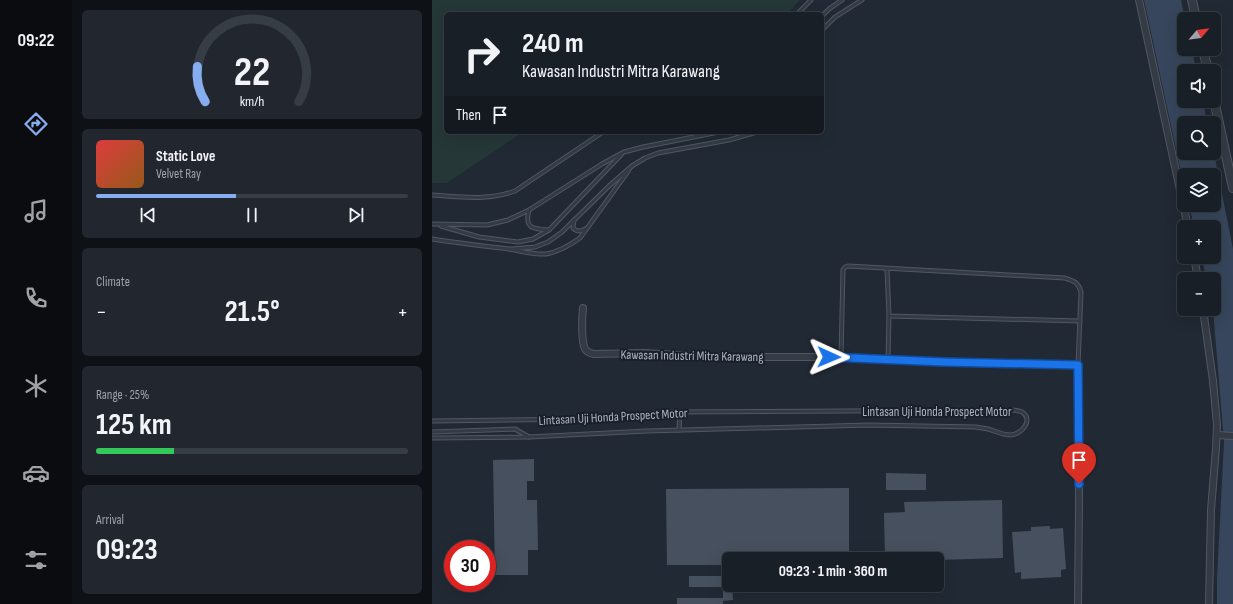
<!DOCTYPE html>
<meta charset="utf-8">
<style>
:root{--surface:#191f27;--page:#22272f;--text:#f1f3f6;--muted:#9fa2a7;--line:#373d44;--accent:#86adef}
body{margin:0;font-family:"Sofia Sans Condensed",sans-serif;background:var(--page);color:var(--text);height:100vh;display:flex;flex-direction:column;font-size:15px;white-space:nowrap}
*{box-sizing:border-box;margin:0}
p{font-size:13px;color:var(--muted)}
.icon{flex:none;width:22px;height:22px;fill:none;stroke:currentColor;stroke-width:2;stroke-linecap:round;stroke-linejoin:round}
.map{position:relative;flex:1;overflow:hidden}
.details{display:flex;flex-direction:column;gap:10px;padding:10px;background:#0e1115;width:360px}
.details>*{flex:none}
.banner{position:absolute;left:12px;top:12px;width:380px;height:122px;border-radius:6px;box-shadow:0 4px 16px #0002,0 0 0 1px var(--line);background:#191f27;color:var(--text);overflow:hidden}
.needle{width:26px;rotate:61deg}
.buttons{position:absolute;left:745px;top:12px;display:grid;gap:8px}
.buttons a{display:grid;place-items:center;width:44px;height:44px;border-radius:6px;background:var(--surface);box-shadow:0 4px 16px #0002,0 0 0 1px var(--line);font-size:20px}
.speed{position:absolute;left:12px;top:540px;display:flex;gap:8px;font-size:20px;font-weight:700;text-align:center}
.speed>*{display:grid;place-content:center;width:52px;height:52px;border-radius:50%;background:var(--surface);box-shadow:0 4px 16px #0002,0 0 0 1px var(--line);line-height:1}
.speed .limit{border:6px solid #d22;background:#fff;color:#111}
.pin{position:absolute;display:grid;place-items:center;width:34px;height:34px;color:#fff;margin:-41px -17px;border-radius:50% 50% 50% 0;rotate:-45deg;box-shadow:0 0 4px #0007}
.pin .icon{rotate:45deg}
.me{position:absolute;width:44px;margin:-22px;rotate:91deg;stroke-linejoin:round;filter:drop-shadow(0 0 3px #0008)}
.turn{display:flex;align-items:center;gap:14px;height:84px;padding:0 12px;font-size:18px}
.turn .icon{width:52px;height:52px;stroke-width:2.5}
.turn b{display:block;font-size:28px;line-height:34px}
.then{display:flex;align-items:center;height:38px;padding:0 12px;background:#0003;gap:8px;font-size:15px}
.big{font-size:30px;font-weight:700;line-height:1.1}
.details .widget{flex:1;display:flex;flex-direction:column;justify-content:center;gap:6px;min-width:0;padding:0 14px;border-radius:6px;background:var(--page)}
.details .dial{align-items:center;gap:0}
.dial svg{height:104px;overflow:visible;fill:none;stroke:var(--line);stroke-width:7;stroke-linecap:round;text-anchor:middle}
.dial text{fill:var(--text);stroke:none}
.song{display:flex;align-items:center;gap:12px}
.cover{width:48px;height:48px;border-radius:6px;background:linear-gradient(135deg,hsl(0 70% 55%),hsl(30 70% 35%))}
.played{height:4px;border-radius:2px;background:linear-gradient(90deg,var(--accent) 45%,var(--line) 45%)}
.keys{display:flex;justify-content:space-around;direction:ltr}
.heat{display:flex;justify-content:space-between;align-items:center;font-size:22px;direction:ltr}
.charge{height:6px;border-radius:3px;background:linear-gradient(90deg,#34c759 25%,var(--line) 0)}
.trip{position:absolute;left:290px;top:552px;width:222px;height:40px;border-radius:6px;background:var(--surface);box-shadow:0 4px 16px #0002,0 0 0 1px var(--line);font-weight:700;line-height:40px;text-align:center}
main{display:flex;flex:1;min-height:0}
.tab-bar{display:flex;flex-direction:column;width:72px;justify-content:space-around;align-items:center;background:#0a0c10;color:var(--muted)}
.tab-bar .icon{width:28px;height:28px}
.tab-bar .selected{color:var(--accent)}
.tab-bar b{font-size:18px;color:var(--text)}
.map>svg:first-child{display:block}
.green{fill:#253737}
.water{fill:#37465c}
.building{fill:#47505e}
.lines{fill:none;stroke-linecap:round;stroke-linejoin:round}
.service-casing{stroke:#515863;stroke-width:5}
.minor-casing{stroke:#515863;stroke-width:8}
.tertiary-casing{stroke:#515863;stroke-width:10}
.service{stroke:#343b45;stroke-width:3}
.minor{stroke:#343b45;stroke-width:6}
.tertiary{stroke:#343b45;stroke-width:8}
.route-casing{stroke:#114b97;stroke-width:10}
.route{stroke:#1a73e8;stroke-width:7}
.labels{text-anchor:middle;stroke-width:4;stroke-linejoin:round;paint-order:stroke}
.street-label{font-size:13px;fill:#aeb5c2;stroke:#192029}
</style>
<main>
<nav class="tab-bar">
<b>09:22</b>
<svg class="icon selected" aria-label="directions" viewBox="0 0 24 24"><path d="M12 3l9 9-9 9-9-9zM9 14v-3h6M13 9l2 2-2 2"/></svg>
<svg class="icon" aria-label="music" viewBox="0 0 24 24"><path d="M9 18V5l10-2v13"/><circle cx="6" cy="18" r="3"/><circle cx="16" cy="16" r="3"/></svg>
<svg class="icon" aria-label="phone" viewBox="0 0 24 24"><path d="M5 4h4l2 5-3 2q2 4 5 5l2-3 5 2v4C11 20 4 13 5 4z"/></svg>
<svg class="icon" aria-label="climate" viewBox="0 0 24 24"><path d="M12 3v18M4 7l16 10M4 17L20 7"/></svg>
<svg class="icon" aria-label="car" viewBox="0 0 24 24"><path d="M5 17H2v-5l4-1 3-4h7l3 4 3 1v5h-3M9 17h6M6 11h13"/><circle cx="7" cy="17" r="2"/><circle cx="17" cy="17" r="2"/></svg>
<svg class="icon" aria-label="filters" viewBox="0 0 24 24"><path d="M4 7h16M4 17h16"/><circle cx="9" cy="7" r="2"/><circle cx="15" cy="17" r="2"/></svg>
</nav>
<section class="details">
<div class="widget dial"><svg viewBox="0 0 100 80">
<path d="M14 69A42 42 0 1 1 86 69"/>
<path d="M14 69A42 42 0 0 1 8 42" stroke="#86adef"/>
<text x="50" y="56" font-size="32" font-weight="700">22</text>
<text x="50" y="72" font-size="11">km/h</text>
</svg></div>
<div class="widget">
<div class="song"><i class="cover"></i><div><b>Static Love</b><p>Velvet Ray</p></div></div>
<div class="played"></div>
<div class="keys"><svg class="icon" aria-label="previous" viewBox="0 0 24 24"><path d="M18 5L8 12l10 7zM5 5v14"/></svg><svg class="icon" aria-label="pause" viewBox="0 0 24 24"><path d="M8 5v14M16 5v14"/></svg><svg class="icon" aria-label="next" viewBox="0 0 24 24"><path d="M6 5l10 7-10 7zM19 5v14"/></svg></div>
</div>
<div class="widget"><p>Climate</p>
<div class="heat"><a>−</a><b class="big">21.5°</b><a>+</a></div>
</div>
<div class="widget"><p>Range · 25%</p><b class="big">125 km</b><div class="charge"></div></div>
<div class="widget"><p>Arrival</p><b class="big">09:23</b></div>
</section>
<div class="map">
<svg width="801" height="604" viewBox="0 0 801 604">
<rect width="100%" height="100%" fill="#212934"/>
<!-- green -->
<path class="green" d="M0 0H368L355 14H14V132H91L15 183H0Z"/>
<!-- water -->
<path class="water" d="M712 0H749L753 19H752V49H760L764 71H752V101H771L775 123H752V153H782L801 249V604H785V578L792 442 781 309H782V279H775L769 257H782V227H762L757 205H782V175H752V186Z"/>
<!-- building -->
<g class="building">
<path d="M102 459V481H95V500H105L106 550H96V575H63L61 460Z"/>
<path d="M454 473 494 474V490H454Z"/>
<path d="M417 488V559H297V565H235L234 489Z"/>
<path d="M570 500 571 558 505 560 453 559 452 513 473 512 472 502Z"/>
<path d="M618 526V529L631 528 634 569 629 570V577L589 579V572L583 573 580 532 599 531V527Z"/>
<path d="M257 576H297V585H300L301 600 291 601V587H257Z"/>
<rect x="245" y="598" width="46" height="6"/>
</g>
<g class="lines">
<defs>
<g id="service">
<path d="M365 14 379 0"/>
<path d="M390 16 397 9 410 0"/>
<path d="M390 30 403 17 430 0"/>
<path d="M0 195C28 197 56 201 83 191L171 132"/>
<path d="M97 210C92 229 101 229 117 230"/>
<path d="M142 220 141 228C146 233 150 231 155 228"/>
<path d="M0 224 55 225 76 220 97 210 170 164 192 152 211 147 287 132"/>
<path d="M9 226 47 237 86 242 101 239 117 230 189 155"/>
<path d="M0 239C26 243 52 246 77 249 89 251 102 255 114 254 127 252 138 245 148 238L197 170"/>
<path d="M80 249 103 247 116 242 130 232 177 186 200 166 213 158 226 153 297 140 325 132"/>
<path d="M455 269 457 316 648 321"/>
<path d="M409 357 411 270 413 267 416 266 633 278C642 281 646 282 649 292L646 365"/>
<path d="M456 359 457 316"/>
<path d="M0 421 150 419 238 412 580 410C583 410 587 411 590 412 602 419 590 435 578 435 571 435 563 431 556 429 552 428 548 428 544 427L437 425 215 431 97 437 0 438"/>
<path d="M247 430 248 412"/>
<path d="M0 432 83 429 97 437"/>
</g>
<g id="minor">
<path d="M707 0 756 227"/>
<path d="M762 257 766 279"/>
<path d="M151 308C150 317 149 341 153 349 155 352 158 353 161 354L212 353 279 357H409L513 362 646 365 647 502 646 604"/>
<path d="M771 309 781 381 785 425 784 448 779 510 777 604"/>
<path d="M785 435 801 436"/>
</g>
<g id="tertiary">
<path d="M760 0 764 19"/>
<path d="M771 49 776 71"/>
<path d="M782 100 801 188"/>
</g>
</defs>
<!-- service casing -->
<use href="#service" class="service-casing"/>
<!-- minor casing -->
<use href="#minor" class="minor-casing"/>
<!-- tertiary casing -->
<use href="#tertiary" class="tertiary-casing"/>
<!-- service -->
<use href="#service" class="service"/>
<!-- minor -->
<use href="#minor" class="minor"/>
<!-- tertiary -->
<use href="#tertiary" class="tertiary"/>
</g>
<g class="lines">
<defs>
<path id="route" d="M397 357 512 362 646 365 647 484"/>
</defs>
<!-- route casing -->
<use href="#route" class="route-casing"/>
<!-- route -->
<use href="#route" class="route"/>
</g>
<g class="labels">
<!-- street labels -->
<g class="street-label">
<text transform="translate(260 355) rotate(1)" y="5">Kawasan Industri Mitra Karawang</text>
<text x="505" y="416">Lintasan Uji Honda Prospect Motor</text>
<text transform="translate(181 416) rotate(-3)" y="5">Lintasan Uji Honda Prospect Motor</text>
</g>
</g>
</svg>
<div class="buttons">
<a><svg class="needle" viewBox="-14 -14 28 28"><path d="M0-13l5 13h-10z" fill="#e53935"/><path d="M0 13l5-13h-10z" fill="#9fa2a7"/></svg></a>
<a><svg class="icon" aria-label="sound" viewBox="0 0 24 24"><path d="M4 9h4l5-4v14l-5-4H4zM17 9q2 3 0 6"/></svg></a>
<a><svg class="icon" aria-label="search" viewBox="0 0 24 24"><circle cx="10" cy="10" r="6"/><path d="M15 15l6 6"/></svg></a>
<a><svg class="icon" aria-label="layers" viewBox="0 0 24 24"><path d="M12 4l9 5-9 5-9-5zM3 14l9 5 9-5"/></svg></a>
<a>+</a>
<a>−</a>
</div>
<div class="speed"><div class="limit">30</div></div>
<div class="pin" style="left:647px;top:484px;background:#d93025"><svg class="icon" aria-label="arrive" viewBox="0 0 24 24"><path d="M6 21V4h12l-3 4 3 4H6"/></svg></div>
<svg class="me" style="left:397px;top:357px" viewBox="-20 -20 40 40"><path d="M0-17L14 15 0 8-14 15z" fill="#1a73e8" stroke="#fff" stroke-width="4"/></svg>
<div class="trip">09:23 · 1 min · 360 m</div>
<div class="banner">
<div class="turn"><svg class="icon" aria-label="right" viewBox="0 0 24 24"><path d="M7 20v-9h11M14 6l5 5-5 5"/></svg><div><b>240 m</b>Kawasan Industri Mitra Karawang</div></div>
<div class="then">Then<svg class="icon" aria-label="arrive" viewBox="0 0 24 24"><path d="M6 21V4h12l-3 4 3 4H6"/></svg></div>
</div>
</div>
</main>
